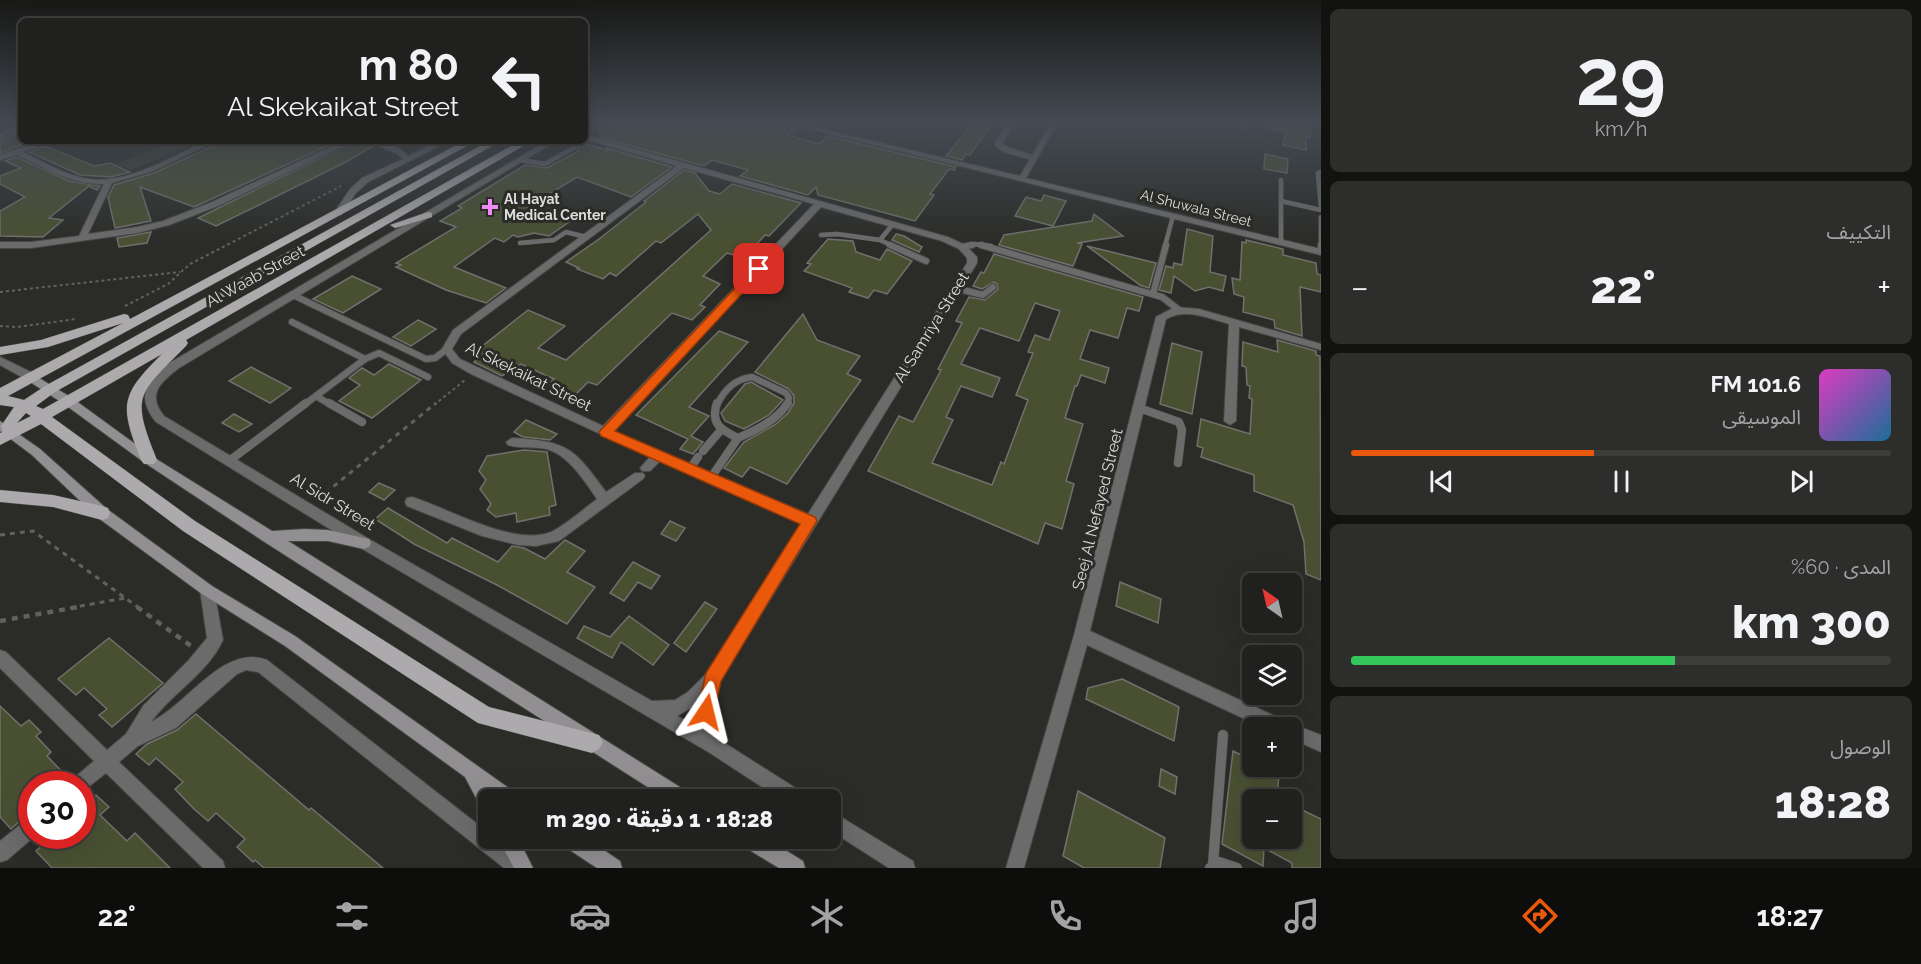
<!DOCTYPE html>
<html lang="ar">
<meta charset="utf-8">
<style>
:root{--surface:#20211e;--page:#2d2e2b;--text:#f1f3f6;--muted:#a2a3a4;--line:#3d3e3c;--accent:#ea580c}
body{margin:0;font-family:Raleway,"Noto Sans Arabic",sans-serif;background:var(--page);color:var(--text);direction:rtl;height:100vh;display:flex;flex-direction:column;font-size:22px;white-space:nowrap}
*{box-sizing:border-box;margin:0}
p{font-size:20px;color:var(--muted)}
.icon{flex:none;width:33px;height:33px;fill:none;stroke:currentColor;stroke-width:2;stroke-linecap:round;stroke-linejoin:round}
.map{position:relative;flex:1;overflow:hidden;direction:ltr}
.side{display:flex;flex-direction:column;gap:9px;padding:9px;background:#121210;width:600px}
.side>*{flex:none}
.top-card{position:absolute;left:18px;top:18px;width:570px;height:126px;border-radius:9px;box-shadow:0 6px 24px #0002,0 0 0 2px var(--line);direction:rtl;background:#20211e;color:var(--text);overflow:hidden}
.needle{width:39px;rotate:326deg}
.tools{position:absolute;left:1242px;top:573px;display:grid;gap:12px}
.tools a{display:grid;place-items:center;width:60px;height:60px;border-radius:9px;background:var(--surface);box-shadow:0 6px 24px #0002,0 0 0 2px var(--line);font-size:30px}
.speed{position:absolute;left:18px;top:771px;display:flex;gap:12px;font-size:30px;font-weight:700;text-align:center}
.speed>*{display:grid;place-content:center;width:78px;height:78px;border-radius:50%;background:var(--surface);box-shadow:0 6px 24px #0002,0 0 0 2px var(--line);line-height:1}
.speed .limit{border:9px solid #d22;background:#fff;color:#111}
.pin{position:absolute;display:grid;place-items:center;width:51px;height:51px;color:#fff;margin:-26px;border-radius:12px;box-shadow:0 3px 9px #0006}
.me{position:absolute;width:66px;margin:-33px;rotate:10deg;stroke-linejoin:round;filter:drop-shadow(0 0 4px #0008)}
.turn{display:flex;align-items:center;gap:21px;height:126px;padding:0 30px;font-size:27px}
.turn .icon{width:78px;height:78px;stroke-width:2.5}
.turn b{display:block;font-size:42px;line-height:51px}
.big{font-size:45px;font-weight:800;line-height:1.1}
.side .widget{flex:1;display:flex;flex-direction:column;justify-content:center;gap:9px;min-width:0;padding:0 21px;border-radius:9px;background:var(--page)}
.side .dial{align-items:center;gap:0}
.dial b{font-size:78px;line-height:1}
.song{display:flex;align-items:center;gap:18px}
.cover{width:72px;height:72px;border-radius:9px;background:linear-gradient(135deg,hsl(310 70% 55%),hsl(200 70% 35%))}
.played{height:6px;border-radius:3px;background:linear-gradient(90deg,var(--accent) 45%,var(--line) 45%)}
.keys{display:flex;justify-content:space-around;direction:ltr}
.heat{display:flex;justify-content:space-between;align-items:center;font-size:33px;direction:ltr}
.charge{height:9px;border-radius:4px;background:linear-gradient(90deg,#34c759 60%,var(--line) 0)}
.trip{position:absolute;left:478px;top:789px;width:363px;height:60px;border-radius:9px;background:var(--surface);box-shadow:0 6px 24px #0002,0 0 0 2px var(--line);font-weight:800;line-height:60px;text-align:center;direction:rtl}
.tab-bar{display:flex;height:96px;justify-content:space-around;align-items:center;background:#0d0d0c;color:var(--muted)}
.tab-bar .icon{width:42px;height:42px}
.tab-bar .active{color:var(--accent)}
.tab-bar b{font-size:27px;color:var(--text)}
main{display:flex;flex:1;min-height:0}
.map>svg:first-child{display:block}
.green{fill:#3b3f2d}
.building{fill:#495032;stroke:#70716d;stroke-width:1.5;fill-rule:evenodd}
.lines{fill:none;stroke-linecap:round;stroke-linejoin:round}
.service-far3-casing{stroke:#474845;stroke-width:5}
.service-far2-casing{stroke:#474845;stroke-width:8}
.service-far1-casing{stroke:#474845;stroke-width:9}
.service-casing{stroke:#474845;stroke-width:11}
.minor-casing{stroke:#474845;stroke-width:2}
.tertiary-casing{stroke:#474845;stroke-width:2}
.secondary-casing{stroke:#474845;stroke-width:2}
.primary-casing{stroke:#474845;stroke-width:1}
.path-far2{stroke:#61625f;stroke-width:2;stroke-dasharray:3 3;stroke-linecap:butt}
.path-far1{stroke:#61625f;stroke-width:3;stroke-dasharray:5 5;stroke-linecap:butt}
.path{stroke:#61625f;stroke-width:4.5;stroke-dasharray:6 6;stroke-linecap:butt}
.service-far3{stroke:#6c6b6c;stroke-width:4.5}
.service-far2{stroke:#6c6b6c;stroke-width:6}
.service-far1{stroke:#6c6b6c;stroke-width:8}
.service{stroke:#6c6b6c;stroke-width:10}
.minor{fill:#6c6b6c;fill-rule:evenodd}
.tertiary{fill:#6c6b6c;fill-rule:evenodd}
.secondary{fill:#918f91;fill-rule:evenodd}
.primary{fill:#adaaad;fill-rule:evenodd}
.route{fill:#ea580c;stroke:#983908;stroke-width:1.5}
.poi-dot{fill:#ef8bf6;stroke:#2b2c28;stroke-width:2}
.labels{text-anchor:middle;stroke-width:6;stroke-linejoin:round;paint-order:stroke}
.far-poi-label{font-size:14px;font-weight:bold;fill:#dddddb;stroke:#2b2c28;text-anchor:start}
.far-street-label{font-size:14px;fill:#dddddb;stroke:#2b2c28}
.street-label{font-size:16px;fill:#dddddb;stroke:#2b2c28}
</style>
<main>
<section class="side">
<div class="widget dial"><b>29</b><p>km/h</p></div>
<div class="widget"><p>التكييف</p>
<div class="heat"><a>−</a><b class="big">22°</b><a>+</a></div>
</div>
<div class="widget">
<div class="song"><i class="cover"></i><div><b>101.6 FM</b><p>الموسيقى</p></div></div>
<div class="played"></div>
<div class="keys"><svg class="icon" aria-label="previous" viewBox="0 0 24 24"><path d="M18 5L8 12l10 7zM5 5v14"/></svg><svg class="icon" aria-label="pause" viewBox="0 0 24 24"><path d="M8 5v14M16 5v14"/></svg><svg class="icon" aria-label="next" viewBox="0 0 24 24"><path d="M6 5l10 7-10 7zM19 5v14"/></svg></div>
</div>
<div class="widget"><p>المدى · 60%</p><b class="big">300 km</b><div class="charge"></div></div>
<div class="widget"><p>الوصول</p><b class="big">18:28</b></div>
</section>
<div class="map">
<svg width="1321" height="868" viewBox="0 0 1321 868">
<rect width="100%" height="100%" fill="#2b2c28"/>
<!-- green -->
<path class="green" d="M174 141H201L131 170 117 164Z"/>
<!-- building -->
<g class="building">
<path d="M595 122H694L720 128 729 122H775L796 128 787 135 819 144 827 136 956 167 954 170 949 169 930 194 934 195 915 221 818 195 816 187 808 195 740 176 748 170 712 160 704 166 602 138Z"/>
<path d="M973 122H994L970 155 966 154 962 160 946 156Z"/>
<path d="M1268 122H1312L1310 137 1306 136V150L1283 145 1286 132 1267 128Z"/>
<path d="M21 132V145L0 153V139Z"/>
<path d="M224 141H338L194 207 140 187 151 221 115 228 108 197 114 185 154 173Z"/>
<path d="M355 141H364L373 146 346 162 216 226 198 218Z"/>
<path d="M578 142 608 150 607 148 672 167 631 197 577 177 528 207 569 222 549 236 534 233 518 237 513 235 504 242 495 238 454 267 506 288 486 303 446 290 396 267 401 265 396 263 456 227 440 221 462 208 458 206 525 165 547 168 578 151 579 146 576 143Z"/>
<path d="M45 146 94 166 110 163 130 172 111 177 80 175 29 152Z"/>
<path d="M1265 154 1288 159 1287 173 1264 169Z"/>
<path d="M17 157 69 181 100 186 97 190 89 186 49 218 63 220 43 237 0 236V211L25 197 0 184V176L21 168 5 161Z"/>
<path d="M684 170 695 173 709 191 720 194 732 184 801 203 769 236 765 235 744 258 727 253 703 276 720 284 700 305 705 307 692 320 672 313 597 385 588 382 574 396 548 384 554 379 521 364 502 376 474 362 484 354 476 351 528 310 565 326 538 348 566 360 711 230 698 214 661 243 656 241 616 276 610 273 603 279 577 269 579 268 566 262 599 239 646 202 644 201Z"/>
<path d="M1044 195 1066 201 1053 226 1015 216 1026 197 1041 201Z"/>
<path d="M1094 214 1123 236 1077 243 1082 244 1073 266 999 245 1004 235 1092 221Z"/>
<path d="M1187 229 1213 236 1210 272 1226 276 1223 291 1209 287 1195 291 1174 276 1171 293 1159 290 1166 266 1173 268 1174 263 1182 265Z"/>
<path d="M151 232 147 243 119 247 117 238Z"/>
<path d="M896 234 904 236 922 247 919 252 892 240Z"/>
<path d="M828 239 853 241 856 252 880 260 887 249 912 261 887 294 874 290 868 298 849 292 852 288 804 271 811 264 807 263Z"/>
<path d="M1246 240 1283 249V255L1316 263 1317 274 1321 275V292L1300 287 1302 336 1275 328 1274 320 1243 312 1244 297 1234 294 1232 278 1240 280 1242 242 1246 243Z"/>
<path d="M1087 246 1156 263 1149 288 1140 285Z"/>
<path d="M994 254 1143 297 1139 311 1127 308 1118 338 1090 330 1080 359 1109 368 1105 383 1081 375 1077 386H1075L1065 418 1083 424 1066 481 1074 484 1062 529 1045 523 1038 544 868 471 899 416 913 422 941 370 938 369 962 323 956 321 969 297 985 300 998 289 997 284 994 282 982 289 973 286 981 272 984 273ZM1035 303 1060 311 1049 340 1035 335 1028 352 1033 353 1016 395 1028 400 1004 464 1001 462 992 485 932 463 953 420 946 417 961 386 992 397 1000 378 961 364 980 328 1019 341Z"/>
<path d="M352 276 381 289 343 313 313 299Z"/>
<path d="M803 314 817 340 860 356 847 374 861 380 787 484 750 467 742 477 724 468 744 442 776 424 788 413 794 403V396L789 389 755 372Z"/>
<path d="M418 320 436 329 411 346 393 337Z"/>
<path d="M719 331 748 342 689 407 709 416 691 436 703 442 693 454 680 449 688 439 636 415Z"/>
<path d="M1277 340 1316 351V355L1320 356 1321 580 1306 574 1304 542 1293 505 1254 491V475L1201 457 1203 448 1197 446 1201 419 1250 434 1252 399 1249 398 1250 386 1247 385 1246 367 1242 366 1243 342 1278 352Z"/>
<path d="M1172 343 1202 352 1192 414 1160 404Z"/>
<path d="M389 364 421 380 372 418 339 401 360 385 349 378 362 368 374 375Z"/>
<path d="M251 367 291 388 270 403 229 381Z"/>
<path d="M751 382 783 400 769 415 744 429 725 421 721 413 745 384Z"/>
<path d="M234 414 252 424 239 432 222 423Z"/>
<path d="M526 420 557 434 550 440 523 437 514 432Z"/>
<path d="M524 450 547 452 556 505 549 507 550 515 517 522 516 513 496 517 487 510 491 504 480 489 486 480 479 471 487 456Z"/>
<path d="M379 483 395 490 384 500 369 492Z"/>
<path d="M388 508 447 543 452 538 498 562 512 546 524 548 545 559 565 540 585 551 567 572 595 587 567 624 497 585 414 544 375 519Z"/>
<path d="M670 521 685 528 676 541 661 534Z"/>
<path d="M633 562 660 576 651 589 638 582 624 601 610 593Z"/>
<path d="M1120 582 1161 599 1158 623 1116 606Z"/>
<path d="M705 602 717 609 686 652 674 643Z"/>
<path d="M629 616 669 645 653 665 621 642 612 658 577 638 584 626 610 637Z"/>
<path d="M109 638 163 683 112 727 99 715 107 709 84 688 76 695 58 679Z"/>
<path d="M1122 679 1179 707 1174 741 1086 699 1088 688Z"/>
<path d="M0 706 21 726 29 720 41 732 36 736 51 752 47 756 68 778 61 784H32V810L11 829 0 817Z"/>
<path d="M196 714 309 810 311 808 383 868H264L255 860 253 862 237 847 245 839 216 813 208 821 194 809 175 789 183 782 156 758 149 765 136 754 147 744 177 730Z"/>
<path d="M1233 751 1252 760V766H1265L1279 773 1277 800H1252V838H1292V805L1321 819V868H1292V863L1264 848 1263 866 1222 844Z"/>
<path d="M1161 769 1177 777 1175 794 1159 786Z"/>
<path d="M1078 791 1165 838 1160 868H1084L1063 856Z"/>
<path d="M96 795 109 807 100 815 127 841 135 833 170 868H52L36 851 52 836H82V808Z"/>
</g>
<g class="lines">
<defs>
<g id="service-far3">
<path d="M844 122 849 123"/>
<path d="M1245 126 1246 122"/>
<path d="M520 160 545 164 575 147"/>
<path d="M1321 172 1318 173 1321 207"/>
<path d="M1281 180V243"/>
<path d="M1281 201 1321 210"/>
<path d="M1321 217V246"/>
<path d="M821 235 837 234 880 240 893 224"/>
<path d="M880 240 893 246"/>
<path d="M520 243 554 240 566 232 586 237"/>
<path d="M966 246 974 244 991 246"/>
<path d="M1165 246 1173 216"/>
</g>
<g id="service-far2">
<path d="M890 245 926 261"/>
<path d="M981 245 1162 297 1179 310"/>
<path d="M1321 245V252"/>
<path d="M962 247 972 245"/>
<path d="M955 288 983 295 993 287"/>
<path d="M1153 294 1166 245"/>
<path d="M293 295 426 359 435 358 447 349"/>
<path d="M292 322 365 359 304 405"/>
<path d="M365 359 379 353 428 377"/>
<path d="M316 396 331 405"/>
<path d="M717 405C724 390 735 379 752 377L786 393 789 398 787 405"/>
</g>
<g id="service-far1">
<path d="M329 403 362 422"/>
<path d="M717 403C710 424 721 430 738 438"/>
<path d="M1139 408 1179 422 1182 430 1178 463"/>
<path d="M738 438C758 429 776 421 788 403"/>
<path d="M703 451 721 430"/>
<path d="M229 461 306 403"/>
<path d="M689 470 698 457"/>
<path d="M710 479 738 438"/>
</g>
<g id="service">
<path d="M1213 864 1223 735"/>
<path d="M1210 868 1219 862 1237 868"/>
</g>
<g id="minor">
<path d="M781 122H792L1020 176 1030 159 1006 153 995 146 996 140 1008 122H1015L1004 140 1003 145 1032 155 1052 122H1058L1026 178 1321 249V255Z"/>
<path d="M21 126V130L0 137V133Z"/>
<path d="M585 135 948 237 965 245 977 257V263L720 681 714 712 723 742 805 794 808 800H782L710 753 359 547 156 422C134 395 148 381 171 362L547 141H556L179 368C161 382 146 394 164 416L369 539 652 701 675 700 688 692 706 674 802 523 660 461 650 471H642L640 468 650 457 471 374 452 363 442 349 453 330 677 166 585 139ZM684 168 814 204 603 426 460 359 452 349 461 334ZM821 207 942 241 959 249 967 258V263L808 514 613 431ZM700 703 698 712 703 730 677 716Z"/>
<path d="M41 141H52L23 152C42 161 59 172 79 177 121 189 169 158 206 141H216L153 171 112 183 88 234 137 227 163 221 212 202 343 141H353L218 206 169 225 137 233 31 248H0V242H31L79 236 104 184C71 185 45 168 17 155L0 160V155Z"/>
<path d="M366 141C380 141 399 145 408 156L427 147 396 141 434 144 439 141H449L368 182 356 193 341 215H335L334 213 350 189 362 178 403 159 398 154Z"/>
<path d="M1175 307 1199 309 1321 344V350L1239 327 1236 421 1230 425 1224 421 1229 324C1207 318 1187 308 1166 319L1090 631 1290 723 1321 735V752L1292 739V728H1264L1087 645 1024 868H1006L1074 635 1156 317Z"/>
<path d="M512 438C568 441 574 448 606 492L635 473H643L645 476 643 479 559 541 536 546 518 545 482 536 407 506 405 502 407 498 412 497C448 508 514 547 551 532 564 526 585 508 597 499 585 482 568 454 546 449 534 446 520 449 508 445L506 442Z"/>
<path d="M207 584 212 586 214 590 223 640C208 673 172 693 151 722 187 705 224 643 267 660L489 833V838C502 838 524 856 528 868H504L258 672 246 670 237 674 176 728 138 746 119 762 223 861 225 868H203L106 773 82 792V784H71L74 778 94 761 0 668V650L6 652 107 750 126 734 143 706 188 661 207 638 200 590 202 586Z"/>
<path d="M831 811 913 861 915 868H889L831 831Z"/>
<path d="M32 817V836H35L7 860 0 862V841L26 820Z"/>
</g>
<path id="tertiary" d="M0 357 35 374 37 377 31 381 27 380 0 365Z"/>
<g id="secondary">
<path d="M31 373 72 398 153 457 272 531 305 529 328 530 369 539 371 543 369 547 364 549 328 541H288L691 794 694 800H668L263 541 145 463 64 404 27 380 25 377Z"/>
<path d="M0 421 40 449 107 509 212 586 295 636 517 794 520 800H489V814L483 811 465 777 285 646 202 594 97 517 32 455 0 431Z"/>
<path d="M498 838H518L533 868H514Z"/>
<path d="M560 838H586L620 861 622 868H597L562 845Z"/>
<path d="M739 838H766L803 861 805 868H779L741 845Z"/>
</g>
<g id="primary">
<path d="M464 141H476L8 396 24 400 45 386 489 141H501L55 392 36 406 43 409 520 141H532L186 340 188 343 186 346C138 395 130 394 157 460L154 464H144L141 460C120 406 119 396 162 354L52 417 195 521 489 707 599 735 603 742 599 749 592 753 478 723 183 531 41 424 0 445V433L3 432 1 426 14 407 0 405V388L123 323 48 347 0 355V347L41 340 124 314 128 315 130 319ZM26 413 31 416 17 423Z"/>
<path d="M428 212 432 213V217L395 228 390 225Z"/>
<path d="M0 490 53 495 102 506 108 508 110 513 108 518 102 520 53 507 0 502Z"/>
</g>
</defs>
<!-- service-far3 casing -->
<use href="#service-far3" class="service-far3-casing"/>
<!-- service-far2 casing -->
<use href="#service-far2" class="service-far2-casing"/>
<!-- service-far1 casing -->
<use href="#service-far1" class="service-far1-casing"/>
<!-- service casing -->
<use href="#service" class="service-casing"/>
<!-- minor casing -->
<use href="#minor" class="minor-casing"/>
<!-- tertiary casing -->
<use href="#tertiary" class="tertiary-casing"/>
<!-- secondary casing -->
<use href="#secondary" class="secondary-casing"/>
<!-- primary casing -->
<use href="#primary" class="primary-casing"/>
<!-- path-far2 -->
<g class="path-far2">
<path d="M0 292 180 272"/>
<path d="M125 306 168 284 190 264 341 186"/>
<path d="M0 326 17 327 76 319"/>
<path d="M434 405 465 380"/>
</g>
<!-- path-far1 -->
<g class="path-far1">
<path d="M318 499 436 403"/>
<path d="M0 535 33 531 139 608"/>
<path d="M70 608 125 598"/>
</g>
<!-- path -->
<g class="path">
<path d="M137 607 191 646"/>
<path d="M0 621 78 607"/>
</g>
<!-- service-far3 -->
<use href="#service-far3" class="service-far3"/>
<!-- service-far2 -->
<use href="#service-far2" class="service-far2"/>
<!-- service-far1 -->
<use href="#service-far1" class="service-far1"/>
<!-- service -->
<use href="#service" class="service"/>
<!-- minor -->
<use href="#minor" class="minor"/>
<!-- tertiary -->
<use href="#tertiary" class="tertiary"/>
<!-- secondary -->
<use href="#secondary" class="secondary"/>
<!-- primary -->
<use href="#primary" class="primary"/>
</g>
<!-- sky -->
<linearGradient id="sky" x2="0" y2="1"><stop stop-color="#181816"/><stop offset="0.5" stop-color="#444b53"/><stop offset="1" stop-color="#444b53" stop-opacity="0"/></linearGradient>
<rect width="1321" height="243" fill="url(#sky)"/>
<!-- route -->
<path class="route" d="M759 266 763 267V271L615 431 815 517 817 521 721 681 713 719 706 721 699 719 697 712 706 673 800 524 601 436 599 432 755 267Z"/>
<!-- markers -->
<path class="poi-dot" d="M487 198h6v6h6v6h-6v6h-6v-6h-6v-6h6z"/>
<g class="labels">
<!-- far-poi labels -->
<g class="far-poi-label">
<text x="504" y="204">Al Hayat<tspan x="504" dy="16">Medical Center</tspan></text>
</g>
<!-- far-street labels -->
<g class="far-street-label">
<text transform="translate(1196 208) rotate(14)" y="5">Al Shuwala Street</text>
</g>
<!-- street labels -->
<g class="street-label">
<text transform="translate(255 276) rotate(-29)" y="6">Al Waab Street</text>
<text transform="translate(931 327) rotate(-58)" y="6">Al Samriya Street</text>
<text transform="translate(529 376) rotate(26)" y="6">Al Skekaikat Street</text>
<text transform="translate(333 501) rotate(31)" y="6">Al Sidr Street</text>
<text transform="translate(1097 509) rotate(-76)" y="6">Seej Al Nefayed Street</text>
</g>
</g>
</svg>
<div class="tools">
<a><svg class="needle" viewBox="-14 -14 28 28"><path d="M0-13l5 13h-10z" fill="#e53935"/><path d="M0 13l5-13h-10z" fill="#a2a3a4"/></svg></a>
<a><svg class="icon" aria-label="layers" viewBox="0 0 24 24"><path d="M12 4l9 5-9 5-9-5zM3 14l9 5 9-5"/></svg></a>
<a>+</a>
<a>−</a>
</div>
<div class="speed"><div class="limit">30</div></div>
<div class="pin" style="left:759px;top:269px;background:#d93025"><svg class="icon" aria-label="arrive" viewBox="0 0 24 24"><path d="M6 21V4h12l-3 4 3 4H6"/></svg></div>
<svg class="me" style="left:706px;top:712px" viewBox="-20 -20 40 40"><path d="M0-17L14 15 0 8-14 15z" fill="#ea580c" stroke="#fff" stroke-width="4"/></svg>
<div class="trip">18:28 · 1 دقيقة · 290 m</div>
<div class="top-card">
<div class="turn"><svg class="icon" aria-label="left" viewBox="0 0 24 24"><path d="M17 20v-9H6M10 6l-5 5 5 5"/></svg><div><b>80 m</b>Al Skekaikat Street</div></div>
</div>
</div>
</main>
<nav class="tab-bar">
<b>18:27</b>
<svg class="icon active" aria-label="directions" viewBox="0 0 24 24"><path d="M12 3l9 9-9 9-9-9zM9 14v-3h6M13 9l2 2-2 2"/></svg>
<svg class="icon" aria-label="music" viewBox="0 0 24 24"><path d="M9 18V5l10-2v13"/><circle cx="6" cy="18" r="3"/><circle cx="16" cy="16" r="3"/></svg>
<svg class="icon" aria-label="phone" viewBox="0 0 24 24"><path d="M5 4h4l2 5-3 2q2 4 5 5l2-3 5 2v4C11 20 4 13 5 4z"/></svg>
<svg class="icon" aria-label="climate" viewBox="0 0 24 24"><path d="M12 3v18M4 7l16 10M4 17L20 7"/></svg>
<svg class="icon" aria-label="car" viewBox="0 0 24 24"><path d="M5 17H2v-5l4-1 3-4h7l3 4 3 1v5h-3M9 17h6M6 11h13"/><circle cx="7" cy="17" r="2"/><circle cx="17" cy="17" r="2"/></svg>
<svg class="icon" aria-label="filters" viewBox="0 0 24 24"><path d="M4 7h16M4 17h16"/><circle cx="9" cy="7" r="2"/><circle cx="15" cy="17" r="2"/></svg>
<b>22°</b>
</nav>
